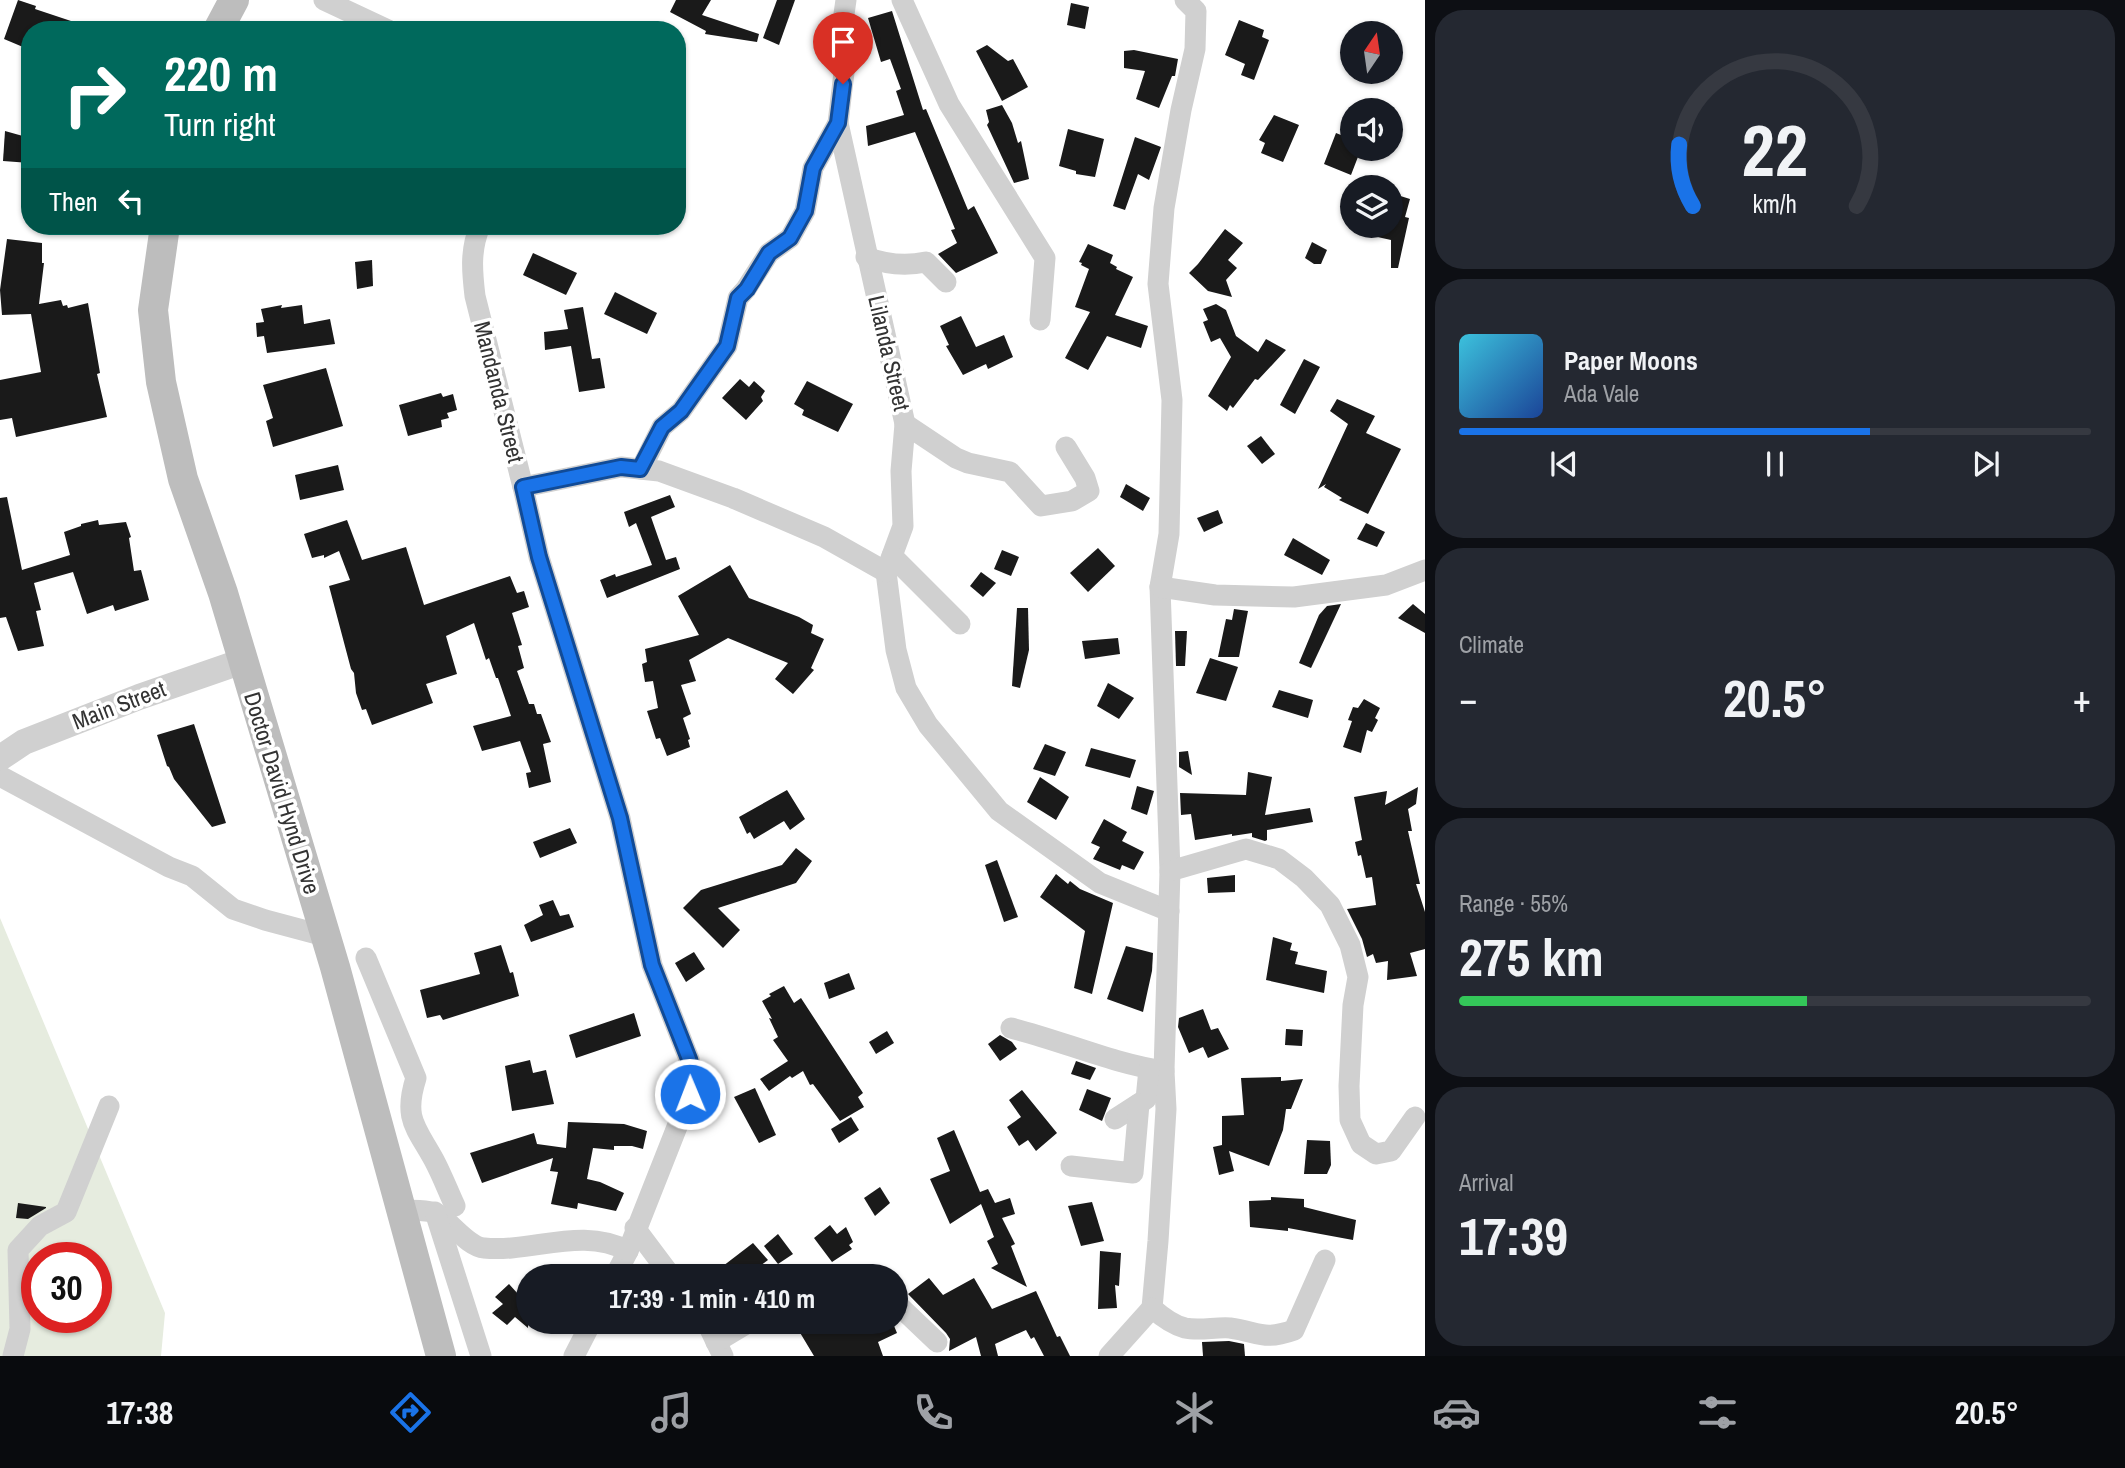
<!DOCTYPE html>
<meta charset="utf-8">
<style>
:root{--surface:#171b24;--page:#242831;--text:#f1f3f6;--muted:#9ea1a6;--line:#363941;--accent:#1a73e8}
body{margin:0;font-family:"Archivo Narrow",sans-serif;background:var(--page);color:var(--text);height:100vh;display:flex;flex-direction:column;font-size:26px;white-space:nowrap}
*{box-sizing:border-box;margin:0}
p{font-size:23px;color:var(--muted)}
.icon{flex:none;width:38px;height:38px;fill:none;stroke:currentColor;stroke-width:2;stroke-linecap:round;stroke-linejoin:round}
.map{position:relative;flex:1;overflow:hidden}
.details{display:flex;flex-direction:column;gap:10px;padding:10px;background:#0d0f14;width:700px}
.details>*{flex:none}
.top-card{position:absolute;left:21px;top:21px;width:665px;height:214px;border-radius:28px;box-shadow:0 2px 5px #0004;background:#00695c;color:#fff;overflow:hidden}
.needle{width:46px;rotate:13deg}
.buttons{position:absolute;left:1340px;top:21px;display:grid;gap:14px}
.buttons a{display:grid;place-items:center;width:63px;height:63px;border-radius:50%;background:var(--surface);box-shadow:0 2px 5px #0004;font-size:35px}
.speed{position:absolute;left:21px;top:1242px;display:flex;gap:14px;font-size:35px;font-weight:700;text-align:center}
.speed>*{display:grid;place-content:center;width:91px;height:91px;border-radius:50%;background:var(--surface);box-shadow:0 2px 5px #0004;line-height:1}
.speed .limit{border:10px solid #d22;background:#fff;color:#111}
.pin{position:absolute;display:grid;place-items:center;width:60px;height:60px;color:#fff;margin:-72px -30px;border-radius:50% 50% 50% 0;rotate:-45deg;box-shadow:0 0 7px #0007}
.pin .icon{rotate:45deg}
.me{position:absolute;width:77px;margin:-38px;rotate:359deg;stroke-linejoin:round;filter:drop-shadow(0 0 5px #0008)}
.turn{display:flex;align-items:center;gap:24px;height:147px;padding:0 28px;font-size:32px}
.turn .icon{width:91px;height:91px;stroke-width:2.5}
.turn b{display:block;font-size:49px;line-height:60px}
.then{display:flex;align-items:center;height:66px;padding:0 28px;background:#0003;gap:14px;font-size:26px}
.big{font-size:52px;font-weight:700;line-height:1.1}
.details .tile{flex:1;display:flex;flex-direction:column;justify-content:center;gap:10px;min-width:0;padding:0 24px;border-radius:28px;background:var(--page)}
.details .dial{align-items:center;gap:0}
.dial svg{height:182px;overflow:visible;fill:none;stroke:var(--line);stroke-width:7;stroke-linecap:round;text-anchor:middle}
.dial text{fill:var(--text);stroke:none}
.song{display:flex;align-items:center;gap:21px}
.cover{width:84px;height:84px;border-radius:10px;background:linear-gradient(135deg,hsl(190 70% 55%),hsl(220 70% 35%))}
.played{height:7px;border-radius:4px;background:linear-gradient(90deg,var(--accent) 65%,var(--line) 65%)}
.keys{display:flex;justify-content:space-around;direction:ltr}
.heat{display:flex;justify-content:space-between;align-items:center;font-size:38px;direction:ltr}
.charge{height:10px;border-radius:5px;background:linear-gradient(90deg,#34c759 55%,var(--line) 0)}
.trip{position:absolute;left:516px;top:1264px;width:392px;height:70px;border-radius:35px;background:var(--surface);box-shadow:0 2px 5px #0004;font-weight:700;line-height:70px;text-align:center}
.tabs{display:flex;height:112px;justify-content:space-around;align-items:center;background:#090b0e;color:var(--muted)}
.tabs .icon{width:49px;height:49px}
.tabs .on{color:var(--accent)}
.tabs b{font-size:32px;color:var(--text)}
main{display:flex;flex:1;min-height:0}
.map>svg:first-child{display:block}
.green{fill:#e6ecdf;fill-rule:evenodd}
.building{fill:#1a1a1a}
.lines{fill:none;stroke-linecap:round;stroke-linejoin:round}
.minor{stroke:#d0d0d0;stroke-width:21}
.tertiary{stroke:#d0d0d0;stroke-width:26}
.secondary{stroke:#bdbdbd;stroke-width:30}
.route-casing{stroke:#114b97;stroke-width:18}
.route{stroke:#1a73e8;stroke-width:12}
.labels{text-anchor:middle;stroke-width:7;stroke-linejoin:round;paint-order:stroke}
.street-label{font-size:23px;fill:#333;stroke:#fff}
</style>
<main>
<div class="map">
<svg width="1425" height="1356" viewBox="0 0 1425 1356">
<rect width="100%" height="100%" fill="#fff"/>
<!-- green -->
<path class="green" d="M0 918 165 1313 161 1356H0ZM37 1258H96V1318H37Z"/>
<!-- building -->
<g class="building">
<path d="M18 0 36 6 35 9 89 27V30H29L23 47 4 39Z"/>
<path d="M676 0H711L702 15 759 34 757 42 705 34 706 31 670 12Z"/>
<path d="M777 0H795L779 45 763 38Z"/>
<path d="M1071 3 1089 7 1085 29 1067 25Z"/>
<path d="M892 11 923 110 926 109 968 210 974 206 998 253 956 273 938 254 957 243 951 230 955 229 915 132 868 146 866 126 904 115 896 91 901 89 890 59 881 62 868 18Z"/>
<path d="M1239 20 1264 30 1262 37 1269 40 1254 80 1241 75 1245 64 1225 55Z"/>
<path d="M987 45 1008 61 1013 59 1028 87 1002 101 976 51Z"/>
<path d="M1134 50 1178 59 1175 76H1172L1159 108 1136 99 1145 71 1124 68V51Z"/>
<path d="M1002 105 1012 123 1018 143 1021 141 1029 179 1014 183 987 125 989 122 986 110Z"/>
<path d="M1274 115 1299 125 1283 162 1261 153 1265 143 1259 140Z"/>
<path d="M1068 129 1104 139 1095 177 1076 174V171L1059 166Z"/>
<path d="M5 131 30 138V163L3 161Z"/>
<path d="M1336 133 1353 140V149H1361L1351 175 1324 164Z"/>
<path d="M1135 137 1161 147 1149 180 1138 174 1125 210 1113 206Z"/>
<path d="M1394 194 1410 199 1405 217 1409 218 1398 268H1391V240L1355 232 1356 226H1391V208Z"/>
<path d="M1225 229 1243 243 1228 260 1237 268 1226 280 1232 297 1208 291 1189 273 1198 264Z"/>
<path d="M7 239 42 243V263H44L39 304 61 300 63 306 67 305 68 308 88 303 100 373 97 374 107 417 16 437 12 418 0 420V380L41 372 31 314 2 315 0 290Z"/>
<path d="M1312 242 1327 250 1321 264H1314L1305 258Z"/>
<path d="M1088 244 1113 255 1110 263 1117 267 1116 269 1133 277 1115 315 1148 326 1141 348 1107 336 1088 370 1065 358 1090 312 1075 307 1089 269 1081 265 1082 263 1079 262Z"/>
<path d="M533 253 577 273 566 295 523 275Z"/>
<path d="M372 260 373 286 357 289 355 262Z"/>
<path d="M615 292 657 313 647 334 604 314Z"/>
<path d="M1216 304 1226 310 1236 336 1258 352 1266 339 1286 350 1258 380 1255 379 1233 408 1230 405 1227 411 1208 396 1231 357 1220 338 1211 342 1203 322 1208 320 1203 309Z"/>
<path d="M282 305 281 308 302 305 304 324 330 319 335 344 267 353 264 336 257 337 256 323 264 322 261 309Z"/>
<path d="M583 307 592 359 600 358 605 388 579 392 571 346 545 350 544 332 568 329 564 310Z"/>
<path d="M961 316 976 347 1004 335 1013 357 988 369 986 364 963 375 946 346 949 345 940 326Z"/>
<path d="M1304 359 1320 367 1295 414 1280 405Z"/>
<path d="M326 368 343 426 273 447 266 421 273 418 263 385Z"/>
<path d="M740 379 749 387 754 381 765 391 761 397 763 401 746 420 722 398Z"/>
<path d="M807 381 853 404 838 432 802 415 804 410 794 404Z"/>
<path d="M441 393 443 397 453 394 457 410 447 413 449 418 441 420 442 427 408 436 399 405Z"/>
<path d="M1337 399 1375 416 1366 433 1401 449 1368 514 1339 500 1342 498 1324 487 1326 484 1318 489 1348 424 1330 411Z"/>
<path d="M1261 436 1275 454 1262 464 1247 446Z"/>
<path d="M338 465 344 490 300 500 295 475Z"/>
<path d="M1126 484 1150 498 1143 511 1120 497Z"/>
<path d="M670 495 675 507 651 517 666 560 676 557 680 569 607 598 600 580 615 574 616 577 652 565 636 523 629 527 624 512Z"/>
<path d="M7 497 22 570 70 555 64 532 81 526V524L98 520 99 525 126 522 131 537 129 538 134 571 141 570 149 600 115 611 113 605 87 614 73 572 34 583 41 610 36 611 44 646 18 651 6 617 0 618V498Z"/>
<path d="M1218 510 1223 523 1204 532 1197 518Z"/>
<path d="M347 520 362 560 406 547 424 605 510 576 517 593 524 591 529 607 512 613 522 645 518 646 524 668 517 671 529 704H534L537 714H541L551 742 543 744 551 782 529 788 526 773 531 772 520 741 482 751 473 726 511 716 498 678H496L489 658 486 660 474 623 446 636 457 674 426 684 433 703 372 725 366 709 362 710 356 693 354 673 351 669 329 586 350 580 339 551 324 558V555L312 558 304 534Z"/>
<path d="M1366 523 1385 532 1377 547 1357 539Z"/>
<path d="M1293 538 1330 560 1322 575 1284 555Z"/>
<path d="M1098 548 1115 566 1088 592 1070 573Z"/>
<path d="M1002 550 1019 557 1011 576 994 569Z"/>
<path d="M730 565 749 598 799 617 813 625 811 633 824 639 811 668 814 670 793 694 775 679 788 663 728 638 689 660 696 681 681 685 691 714 683 718 690 739 688 740 690 747 667 756 660 738 656 739 647 711 658 708 653 681 645 682 642 664 647 662 645 649 699 635 678 596Z"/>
<path d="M981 572 996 583 983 597 970 586Z"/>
<path d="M1341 604 1311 668 1299 663 1319 615 1327 606Z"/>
<path d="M1413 604 1425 614V633L1398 618Z"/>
<path d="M1017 608H1028L1029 650 1020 688 1012 686Z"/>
<path d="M1234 609 1248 611 1239 657H1218L1226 619 1232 620Z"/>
<path d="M1175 631H1187L1185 666H1176Z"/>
<path d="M1118 638 1120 654 1085 659 1082 641Z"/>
<path d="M1210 658 1238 667 1226 701 1196 693Z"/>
<path d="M1108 683 1134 698 1119 719 1097 706Z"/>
<path d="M1279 690 1313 700 1308 718 1272 707Z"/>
<path d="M1364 699 1380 708 1375 718 1378 720 1372 732 1367 730 1361 753 1343 747 1352 721 1348 720 1353 707 1358 708Z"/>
<path d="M194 724 226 823 212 827 174 779 169 767 167 766 157 735Z"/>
<path d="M1045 744 1066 752 1055 776 1033 769Z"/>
<path d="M1091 748 1136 760 1130 778 1085 766Z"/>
<path d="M1188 751 1192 775 1179 767V752Z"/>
<path d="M1248 772 1272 777 1265 815 1310 808 1313 822 1267 830V840L1265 841 1252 837V833L1232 836V834L1195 840 1191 814 1181 815 1180 793 1246 795Z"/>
<path d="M1040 777 1069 797 1056 820 1027 802Z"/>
<path d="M1137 786 1154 791 1147 815 1131 809Z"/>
<path d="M1418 787 1416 804 1408 809 1412 831H1408L1420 884H1416L1425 912V949L1410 953 1417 976 1387 980 1388 961 1376 963 1373 954 1367 957 1362 939 1347 909 1376 905 1372 877 1366 878 1361 855 1358 856 1355 842 1362 840 1354 797 1387 791 1385 805Z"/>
<path d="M787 790 805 819 790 830 784 821 754 839 750 832 747 834 739 817Z"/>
<path d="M1104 819 1127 832 1122 841 1144 852 1134 870 1122 865 1120 870 1093 859 1100 847 1091 843Z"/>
<path d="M570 828 577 843 540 858 533 842Z"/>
<path d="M796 848 812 861 796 883 718 908 740 930 723 948 683 908 701 890 782 865Z"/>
<path d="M997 860 1018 917 1004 922 985 865Z"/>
<path d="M1056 874 1068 884 1070 881 1080 889 1113 903 1092 994 1074 988 1085 931 1040 897Z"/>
<path d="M1235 875V892L1208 893 1207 878Z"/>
<path d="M553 900 560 916 569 914 574 927 531 942 524 925 543 915 539 905Z"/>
<path d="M1273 937 1292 943 1290 950 1298 952 1295 964 1327 971 1324 993 1266 980Z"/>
<path d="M501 945 510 973 513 972 519 996 443 1020 440 1015 427 1018 420 990 480 974 474 953Z"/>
<path d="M1126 946 1153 953 1152 971 1143 1012 1107 999Z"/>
<path d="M694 952 705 969 686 982 675 963Z"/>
<path d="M849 973 855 989 829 999 824 983Z"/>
<path d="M784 986 794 1003 801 998 863 1093 858 1097 864 1107 840 1121 813 1084 810 1085 803 1071 792 1078 790 1076 769 1091 760 1079 788 1061 773 1040 778 1037 769 1018 772 1019 762 1001 771 996 769 994Z"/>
<path d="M1203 1009 1211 1030 1218 1028 1229 1049 1208 1058 1203 1047 1189 1053 1178 1027 1179 1018Z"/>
<path d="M634 1013 641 1036 576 1058 569 1035Z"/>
<path d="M1286 1029 1303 1030 1302 1046 1285 1045Z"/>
<path d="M887 1031 894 1043 876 1054 869 1042Z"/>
<path d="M1000 1035 1012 1042 1017 1049 1000 1061 988 1044Z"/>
<path d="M530 1060 533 1073 546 1070 554 1104 512 1111 505 1066Z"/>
<path d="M1076 1061 1096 1068 1090 1080 1071 1074Z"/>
<path d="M1281 1077V1081L1303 1079 1291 1109H1286L1283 1130 1269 1166 1229 1151 1234 1171 1219 1175 1213 1147 1222 1145V1116L1244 1115 1241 1078Z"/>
<path d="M755 1088 776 1135 759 1143 734 1097Z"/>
<path d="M1087 1089 1111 1098 1102 1121 1079 1110Z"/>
<path d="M1022 1090 1057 1133 1036 1151 1028 1140 1019 1146 1007 1127 1021 1117 1009 1100Z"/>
<path d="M851 1117 859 1130 839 1143 831 1129Z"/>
<path d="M568 1122 624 1124 647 1131 643 1149 632 1146H614V1150L593 1148 587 1179 600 1182 624 1193 616 1211 578 1203 577 1209 551 1204 558 1172 550 1171 553 1158 482 1183 470 1153 534 1133 537 1144 566 1148Z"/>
<path d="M954 1130 980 1192 988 1189 995 1203 1010 1198 1015 1214 1002 1218 1015 1244 1011 1246 1027 1287 991 1268 998 1264 987 1241 994 1237 981 1204 950 1224 930 1179 950 1171 937 1138Z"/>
<path d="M1307 1140 1330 1141 1331 1165 1327 1174H1304Z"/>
<path d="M880 1187 890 1203 875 1216 864 1198Z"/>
<path d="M1271 1197 1304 1199V1207L1356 1220 1353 1240 1288 1228V1231L1250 1227 1249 1201 1271 1200Z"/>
<path d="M1092 1202 1104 1241 1081 1246 1068 1206Z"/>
<path d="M18 1203 46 1207V1208L28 1219 16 1218Z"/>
<path d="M830 1225 837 1234 846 1227 853 1242 849 1245 852 1249 832 1262 814 1238Z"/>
<path d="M778 1234 793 1254 778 1264 764 1246Z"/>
<path d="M753 1243 768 1260 747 1276H710Z"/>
<path d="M1100 1251 1121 1253 1119 1286 1115 1285 1117 1308 1098 1309Z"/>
<path d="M929 1278 943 1295 974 1278 992 1309 1036 1291 1057 1337 1060 1336 1070 1356H1044L1034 1337 1031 1339 1026 1330 995 1344 998 1356H981L976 1337 949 1351 950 1339 946 1333 908 1294Z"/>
<path d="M509 1284 528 1305V1328L515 1317 507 1325 492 1313 503 1304 495 1297Z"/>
<path d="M793 1321H834L838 1330 855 1321H892L897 1333 878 1342 883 1356H814Z"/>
<path d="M1229 1341 1244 1344 1245 1356H1203L1202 1342Z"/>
</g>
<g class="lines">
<!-- minor -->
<g class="minor">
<path d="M324 0 388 30"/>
<path d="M846 0 844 14 845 64 838 123 905 424 901 471 903 526 886 572 896 650 906 688 928 725 999 811 1100 883 1169 911"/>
<path d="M902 0 949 104 1045 258 1040 320"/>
<path d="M1185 0 1196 11 1195 49 1181 110 1164 208 1158 284 1172 400 1169 534 1160 587 1170 871 1164 1071 1166 1109 1158 1241 1152 1308C1161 1316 1173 1325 1185 1328 1199 1331 1215 1327 1230 1328 1259 1332 1263 1341 1294 1330L1325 1260"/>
<path d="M480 226C470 250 472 271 475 296L523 487 539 557 620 818 652 965 689 1059 692 1071 690 1094 628 1251 615 1276"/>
<path d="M866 257C885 264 907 266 926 262L946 282"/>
<path d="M905 424 956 458 968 463 1010 472 1041 506 1072 501 1089 491 1085 478 1066 447"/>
<path d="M641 469 662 427 681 411 727 346 738 298 746 289 769 253 790 238 805 211 813 168 838 123"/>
<path d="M523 487 621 467 659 471 733 498 824 537 886 572"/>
<path d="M892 556 960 624"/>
<path d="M1160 587 1215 595 1294 597 1386 585 1425 570"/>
<path d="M0 776 169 867 192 876 233 909 265 920 325 936"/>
<path d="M1170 871 1246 849 1279 859 1304 878 1330 905 1350 945 1358 977 1353 1005 1349 1086 1350 1120 1361 1144 1376 1154 1391 1151 1415 1117"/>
<path d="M366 958 416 1078C403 1119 416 1127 434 1160 442 1175 448 1191 455 1206"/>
<path d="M1011 1028C1063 1041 1111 1063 1164 1071"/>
<path d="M1115 1119 1146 1099 1149 1069"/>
<path d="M1071 1166 1133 1173 1139 1104"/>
<path d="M400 1210C411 1211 428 1209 437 1214 451 1222 468 1247 484 1248 532 1253 582 1226 628 1251"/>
<path d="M435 1212 481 1356"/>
<path d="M635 1228 671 1276"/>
<path d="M896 1303 937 1342"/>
<path d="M706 1321 723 1356"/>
<path d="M716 1342 751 1321"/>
<path d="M13 1356 20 1329 18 1250 40 1226 66 1212 109 1106"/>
<path d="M574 1356 592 1321"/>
<path d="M1109 1356 1152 1308"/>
</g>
<!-- tertiary -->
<path class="tertiary" d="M0 758 24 742 139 697 243 661"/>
<!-- secondary -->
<g class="secondary">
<path d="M218 30 234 0"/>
<path d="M165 226 153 310 161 382 183 479 223 593 335 967 441 1356"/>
</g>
</g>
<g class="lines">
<defs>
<path id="route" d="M690 1094 692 1071 689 1059 652 965 620 818 539 557 523 487 621 467 640 469 662 427 681 411 727 346 738 298 747 289 769 253 790 238 805 211 813 168 838 123 843 84"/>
</defs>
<!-- route casing -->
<use href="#route" class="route-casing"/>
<!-- route -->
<use href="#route" class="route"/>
</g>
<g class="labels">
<!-- street labels -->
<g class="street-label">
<text transform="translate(889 353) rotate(77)" y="8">Lilanda Street</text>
<text transform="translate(499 392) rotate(76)" y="8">Mandanda Street</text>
<text transform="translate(119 705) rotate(-21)" y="8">Main Street</text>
<text transform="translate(282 793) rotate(73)" y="8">Doctor David Hynd Drive</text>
</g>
</g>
</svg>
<div class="buttons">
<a><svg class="needle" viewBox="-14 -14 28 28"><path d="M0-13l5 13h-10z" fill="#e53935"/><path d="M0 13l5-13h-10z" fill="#9ea1a6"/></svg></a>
<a><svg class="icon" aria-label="sound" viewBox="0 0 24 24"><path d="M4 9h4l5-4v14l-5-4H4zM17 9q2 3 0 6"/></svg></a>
<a><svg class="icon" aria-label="layers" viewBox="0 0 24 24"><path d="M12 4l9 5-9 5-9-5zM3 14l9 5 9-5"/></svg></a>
</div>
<div class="speed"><div class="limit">30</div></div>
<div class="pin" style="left:843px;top:84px;background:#d93025"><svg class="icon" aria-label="arrive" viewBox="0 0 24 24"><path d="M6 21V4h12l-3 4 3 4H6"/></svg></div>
<svg class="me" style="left:690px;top:1094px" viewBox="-20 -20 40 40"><circle r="17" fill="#1a73e8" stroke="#fff" stroke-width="3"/><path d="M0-11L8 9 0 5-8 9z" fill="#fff"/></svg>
<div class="trip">17:39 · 1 min · 410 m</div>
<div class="top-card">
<div class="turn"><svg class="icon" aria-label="right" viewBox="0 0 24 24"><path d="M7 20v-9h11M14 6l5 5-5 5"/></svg><div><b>220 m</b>Turn right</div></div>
<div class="then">Then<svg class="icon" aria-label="left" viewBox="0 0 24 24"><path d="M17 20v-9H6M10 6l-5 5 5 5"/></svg></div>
</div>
</div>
<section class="details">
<div class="tile dial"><svg viewBox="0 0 100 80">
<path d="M14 69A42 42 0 1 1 86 69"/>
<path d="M14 69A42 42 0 0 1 8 42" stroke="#1a73e8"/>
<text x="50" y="56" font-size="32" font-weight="700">22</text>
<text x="50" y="72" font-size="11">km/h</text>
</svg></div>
<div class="tile">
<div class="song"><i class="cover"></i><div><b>Paper Moons</b><p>Ada Vale</p></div></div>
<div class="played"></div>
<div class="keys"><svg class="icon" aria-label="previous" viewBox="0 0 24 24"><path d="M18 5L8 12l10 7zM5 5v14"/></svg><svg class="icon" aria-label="pause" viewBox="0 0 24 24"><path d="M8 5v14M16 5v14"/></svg><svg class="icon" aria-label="next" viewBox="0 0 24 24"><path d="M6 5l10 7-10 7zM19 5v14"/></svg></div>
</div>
<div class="tile"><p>Climate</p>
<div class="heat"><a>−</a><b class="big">20.5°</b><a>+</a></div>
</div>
<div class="tile"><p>Range · 55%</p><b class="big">275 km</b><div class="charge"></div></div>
<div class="tile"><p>Arrival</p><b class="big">17:39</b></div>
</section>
</main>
<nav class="tabs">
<b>17:38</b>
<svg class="icon on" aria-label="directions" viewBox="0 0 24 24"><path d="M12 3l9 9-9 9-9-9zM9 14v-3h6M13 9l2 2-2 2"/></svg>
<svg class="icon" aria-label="music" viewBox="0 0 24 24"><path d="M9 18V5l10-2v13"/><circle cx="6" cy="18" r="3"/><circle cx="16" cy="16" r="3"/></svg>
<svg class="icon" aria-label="phone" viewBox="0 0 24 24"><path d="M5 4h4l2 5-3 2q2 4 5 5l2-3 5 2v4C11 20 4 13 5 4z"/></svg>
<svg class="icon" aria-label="climate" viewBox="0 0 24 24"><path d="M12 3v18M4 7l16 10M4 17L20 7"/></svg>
<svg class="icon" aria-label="car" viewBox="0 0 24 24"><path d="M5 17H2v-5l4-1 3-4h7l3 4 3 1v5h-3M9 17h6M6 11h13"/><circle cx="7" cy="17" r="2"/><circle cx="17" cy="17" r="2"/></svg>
<svg class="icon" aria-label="filters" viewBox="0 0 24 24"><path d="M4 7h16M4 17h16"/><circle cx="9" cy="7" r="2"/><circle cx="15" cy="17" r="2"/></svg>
<b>20.5°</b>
</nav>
